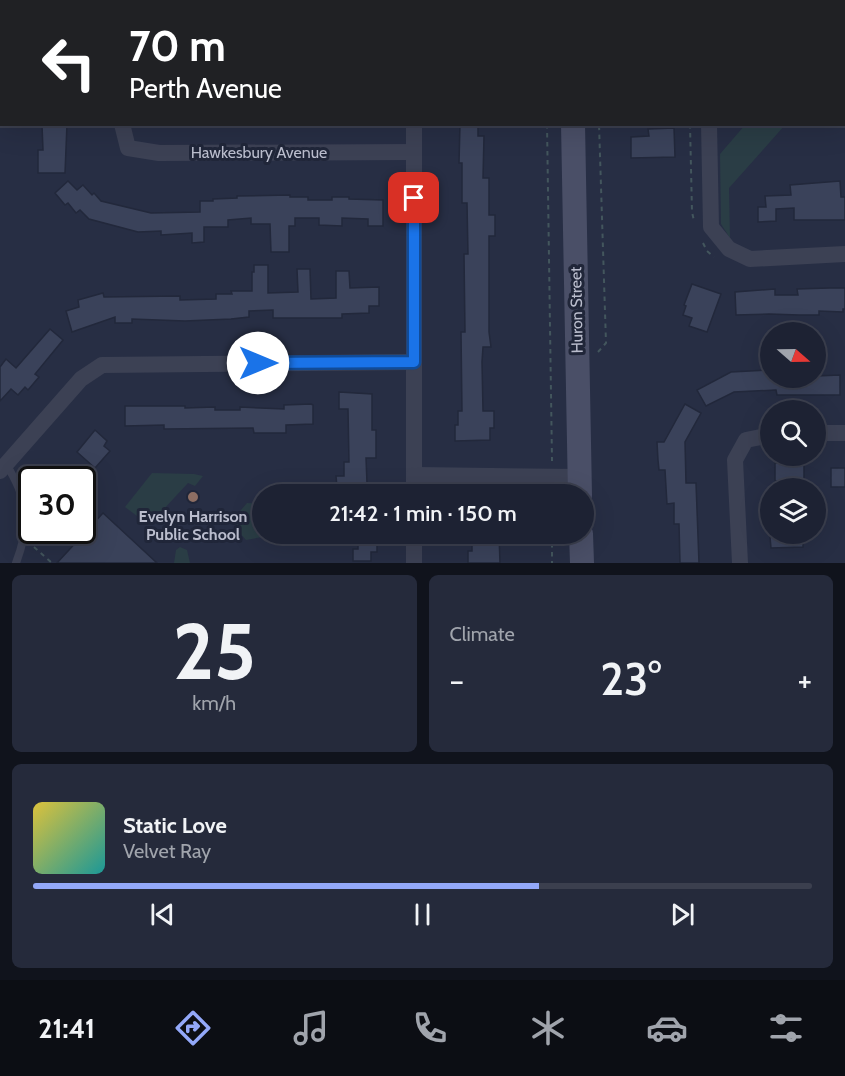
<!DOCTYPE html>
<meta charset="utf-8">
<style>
:root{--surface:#1d2233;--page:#252a3b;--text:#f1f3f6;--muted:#a0a4ac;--line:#3b3f4e;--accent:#93a8f9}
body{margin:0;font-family:Cabin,sans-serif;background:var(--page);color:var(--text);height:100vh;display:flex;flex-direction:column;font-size:22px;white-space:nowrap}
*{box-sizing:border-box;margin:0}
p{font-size:20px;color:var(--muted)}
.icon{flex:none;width:33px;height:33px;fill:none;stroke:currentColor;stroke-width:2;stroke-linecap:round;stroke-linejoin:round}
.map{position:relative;height:563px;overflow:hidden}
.panel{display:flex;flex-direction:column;gap:12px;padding:12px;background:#10131c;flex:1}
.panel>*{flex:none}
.hud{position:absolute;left:0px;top:0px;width:846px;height:126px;box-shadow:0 6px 24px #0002,0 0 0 2px var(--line);background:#202124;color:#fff;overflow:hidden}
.needle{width:39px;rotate:110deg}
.buttons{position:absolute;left:760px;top:322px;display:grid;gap:12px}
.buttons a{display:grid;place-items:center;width:66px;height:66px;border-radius:50%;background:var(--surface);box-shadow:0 6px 24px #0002,0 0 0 2px var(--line);font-size:30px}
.speed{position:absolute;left:18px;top:466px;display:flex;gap:12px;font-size:30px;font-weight:700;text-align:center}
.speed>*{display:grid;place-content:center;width:78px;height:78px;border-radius:50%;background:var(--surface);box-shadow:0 6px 24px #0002,0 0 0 2px var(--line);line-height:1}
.speed .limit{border:3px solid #111;border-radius:9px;background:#fff;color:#111}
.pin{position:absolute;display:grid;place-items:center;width:51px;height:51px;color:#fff;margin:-26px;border-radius:12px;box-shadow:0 3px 9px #0006}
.me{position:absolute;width:66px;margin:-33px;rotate:90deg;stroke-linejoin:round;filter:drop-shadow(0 0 4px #0008)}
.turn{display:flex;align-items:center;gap:21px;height:126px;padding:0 30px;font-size:27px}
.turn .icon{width:78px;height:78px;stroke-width:2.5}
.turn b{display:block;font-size:42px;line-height:51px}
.big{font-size:45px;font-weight:600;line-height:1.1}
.panel .tile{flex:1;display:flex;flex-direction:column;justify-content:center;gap:9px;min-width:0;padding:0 21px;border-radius:9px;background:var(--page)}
.panel .dial{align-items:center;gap:0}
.dial b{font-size:78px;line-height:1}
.song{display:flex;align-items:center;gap:18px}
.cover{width:72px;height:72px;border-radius:9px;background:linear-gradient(135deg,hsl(50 70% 55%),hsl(180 70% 35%))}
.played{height:6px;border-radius:3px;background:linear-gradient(90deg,var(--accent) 65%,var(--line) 65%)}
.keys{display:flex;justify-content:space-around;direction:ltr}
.heat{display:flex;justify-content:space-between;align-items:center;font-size:33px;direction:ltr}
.panel .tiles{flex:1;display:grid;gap:12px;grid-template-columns:1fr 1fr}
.tile:last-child{grid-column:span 2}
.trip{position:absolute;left:252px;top:484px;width:342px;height:60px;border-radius:30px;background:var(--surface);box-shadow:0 6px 24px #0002,0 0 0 2px var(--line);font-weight:600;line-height:60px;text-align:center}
.tab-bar{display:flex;height:96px;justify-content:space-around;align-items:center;background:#0c0e14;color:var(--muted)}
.tab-bar .icon{width:42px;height:42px}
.tab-bar .current{color:var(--accent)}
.tab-bar b{font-size:27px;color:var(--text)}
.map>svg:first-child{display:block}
.green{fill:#2a3d45}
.building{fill:#3a425a;stroke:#22283b;stroke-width:1.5}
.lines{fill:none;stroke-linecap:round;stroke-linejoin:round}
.path{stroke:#43565d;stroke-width:2;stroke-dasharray:4.5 4.5;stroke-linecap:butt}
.service{stroke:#3c4154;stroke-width:8}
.minor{stroke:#3c4154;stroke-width:16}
.secondary{stroke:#4a4f67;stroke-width:24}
.route-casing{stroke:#114b97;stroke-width:15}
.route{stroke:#1a73e8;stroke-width:10}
.education-dot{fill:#8d6e63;stroke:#202639;stroke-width:2}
.labels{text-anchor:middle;stroke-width:6;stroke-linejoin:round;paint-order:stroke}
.street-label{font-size:16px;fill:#babdcd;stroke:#202639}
.poi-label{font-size:16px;font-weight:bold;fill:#babdcd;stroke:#202639}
</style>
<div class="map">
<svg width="845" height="563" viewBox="0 0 845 563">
<rect width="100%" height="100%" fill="#272e44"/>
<!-- green -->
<g class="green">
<path d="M745 125H785L729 188 730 238 721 224 720 154Z"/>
<path d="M152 473 194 474 203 476 195 486 188 483 149 525 125 507Z"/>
<path d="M247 503 262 504V534L273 535 246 540 238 531 235 517Z"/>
<path d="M180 547 187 550 190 563H174L176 550Z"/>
</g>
<!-- building -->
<g class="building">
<path d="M67 124 65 173H38V150H43L42 125Z"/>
<path d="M460 124H478V136H484L483 178H489V215H495V236H489V332L491 347H483L482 362 483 411H494V428H490V440L455 441V425H458V411H462L461 332H465L464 254H468L467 203H462V163H459Z"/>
<path d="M674 128 675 157 631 158V137L649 136 648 129Z"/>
<path d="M68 181 77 190 83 185 92 195 94 193 101 201 151 213 200 212V201H213V199L237 198V196L290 195V197H308V200H332V197H349V199L383 200V226H368V219L342 218V226L319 225V218H295V226H289V252H271L270 224H251V218L228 220V227H204V242L192 243V233L161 235V231L138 232 89 219 80 210 76 213 68 203 65 205 55 193Z"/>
<path d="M840 181 841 197H845V220H794V208L776 209V221L758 222V207H766L765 196 791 195 790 185Z"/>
<path d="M254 265H268V293L298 292 297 269H310L311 299 336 298V271H349L350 288 379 287V306H369V313L342 314V318H273V310L249 311V317L231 319 185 321 132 319V323H115V317L72 332 66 311 79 307 78 300 103 293 104 297 180 296V300L216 299V294H232L231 291H252V272H254Z"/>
<path d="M692 284 721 294 707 332 689 326 692 318 683 315 686 306 684 305Z"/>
<path d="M829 288H845V309H843V312L819 311V315H799L769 314 736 315 735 292 775 289V295H798L797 289Z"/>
<path d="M50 329 63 340 35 374 39 377 28 390 25 387 18 395 11 389 0 401V367L6 359 16 368Z"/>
<path d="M769 370V378H816V376L840 375V395H777L776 390 734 392 706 406 697 390 731 372Z"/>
<path d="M339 392 372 394V430H376V458H366L367 483H377V495H357V486L337 487 336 476H344V462H349L348 409H339Z"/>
<path d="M311 404 313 405V424L286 425V433H254L253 428 164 429V425L125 426V406H185V408L215 407V410H240V407L284 409V405Z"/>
<path d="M685 404 701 413 685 442 686 483H696L699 563H680L679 524H674V503L667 504 665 470H659L658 460 657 442H664Z"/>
<path d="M95 430 107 441 104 446 110 451 95 468 77 452Z"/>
<path d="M787 459H804V480L775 481V463H783Z"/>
<rect x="831" y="468" width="14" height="19"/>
<path d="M103 513 157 563H57Z"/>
<path d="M358 534H377V552H371V561H353V549H358Z"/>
<path d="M472 534H499L500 563H468V551H472Z"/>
<path d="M773 534H803V547L771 548 770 537H773Z"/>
</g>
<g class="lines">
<!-- path -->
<g class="path">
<path d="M545 0V2"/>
<path d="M596 0V2"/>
<path d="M702 2V0"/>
<path d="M547 124 552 461"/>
<path d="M690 124 692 212 694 221"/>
<path d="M703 243 707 251 714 257"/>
<path d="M598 352 606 343 599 124"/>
<path d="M82 516 91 513"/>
<path d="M552 534V563"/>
<path d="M34 547 52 563"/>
</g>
<!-- service -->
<path class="service" d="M6 464C29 501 31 523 16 563"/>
<!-- minor -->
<g class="minor">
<path d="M411 0V2"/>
<path d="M120 2V0"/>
<path d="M724 2 725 0"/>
<path d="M122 124 128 148 159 153 414 152"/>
<path d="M414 124V495"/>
<path d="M709 124 711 227 729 249 750 259 845 254"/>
<path d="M816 433H845"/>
<path d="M0 471 81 379 102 365 414 362"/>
<path d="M414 475 580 477"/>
<path d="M414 534V563"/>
<path d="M740 563 735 460 746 440 771 435"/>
</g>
<!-- secondary -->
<g class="secondary">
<path d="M570 0V2"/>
<path d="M573 124 580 495"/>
<path d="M581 534 582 563"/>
</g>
</g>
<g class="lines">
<defs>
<path id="route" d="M258 363 414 362V198"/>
</defs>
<!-- route casing -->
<use href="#route" class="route-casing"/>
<!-- route -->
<use href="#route" class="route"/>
</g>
<!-- markers -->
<circle class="education-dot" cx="193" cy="497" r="6"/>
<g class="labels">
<!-- street labels -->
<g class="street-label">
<text x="259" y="158">Hawkesbury Avenue</text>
<text transform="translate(576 310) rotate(-91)" y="6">Huron Street</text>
</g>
<!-- poi labels -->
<g class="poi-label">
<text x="193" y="522">Evelyn Harrison<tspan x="193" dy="18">Public School</tspan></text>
</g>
</g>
</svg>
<div class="buttons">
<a><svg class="needle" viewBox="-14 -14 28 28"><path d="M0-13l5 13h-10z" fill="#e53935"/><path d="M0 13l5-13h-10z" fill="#a0a4ac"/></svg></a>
<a><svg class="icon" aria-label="search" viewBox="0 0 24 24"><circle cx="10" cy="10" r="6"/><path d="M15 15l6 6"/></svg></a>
<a><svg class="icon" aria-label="layers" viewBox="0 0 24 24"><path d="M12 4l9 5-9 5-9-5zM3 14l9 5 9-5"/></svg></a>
</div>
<div class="speed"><div class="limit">30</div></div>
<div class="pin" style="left:414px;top:198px;background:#d93025"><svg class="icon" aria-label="arrive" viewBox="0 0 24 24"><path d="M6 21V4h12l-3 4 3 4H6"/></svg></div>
<svg class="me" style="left:258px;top:363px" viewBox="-20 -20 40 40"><circle r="19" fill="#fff"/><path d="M0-13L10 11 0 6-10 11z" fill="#1a73e8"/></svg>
<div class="trip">21:42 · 1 min · 150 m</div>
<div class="hud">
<div class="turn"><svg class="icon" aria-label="left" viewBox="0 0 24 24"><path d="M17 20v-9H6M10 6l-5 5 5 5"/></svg><div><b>70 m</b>Perth Avenue</div></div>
</div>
</div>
<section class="panel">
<div class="tiles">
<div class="tile dial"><b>25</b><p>km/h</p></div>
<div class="tile"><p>Climate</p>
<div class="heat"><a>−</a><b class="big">23°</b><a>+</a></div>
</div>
<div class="tile">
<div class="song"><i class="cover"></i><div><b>Static Love</b><p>Velvet Ray</p></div></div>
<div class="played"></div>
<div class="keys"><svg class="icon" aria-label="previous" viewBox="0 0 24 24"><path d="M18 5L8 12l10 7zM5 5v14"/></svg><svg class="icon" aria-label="pause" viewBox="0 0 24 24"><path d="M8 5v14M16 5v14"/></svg><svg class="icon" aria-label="next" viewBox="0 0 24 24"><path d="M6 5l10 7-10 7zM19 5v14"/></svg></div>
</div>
</div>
</section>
<nav class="tab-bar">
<b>21:41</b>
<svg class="icon current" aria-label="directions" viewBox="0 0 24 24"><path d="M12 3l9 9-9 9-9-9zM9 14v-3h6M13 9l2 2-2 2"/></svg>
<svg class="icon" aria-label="music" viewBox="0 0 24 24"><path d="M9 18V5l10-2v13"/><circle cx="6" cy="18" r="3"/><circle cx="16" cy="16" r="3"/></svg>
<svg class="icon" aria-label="phone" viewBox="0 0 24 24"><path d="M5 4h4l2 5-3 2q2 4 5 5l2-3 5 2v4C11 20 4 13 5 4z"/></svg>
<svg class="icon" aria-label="climate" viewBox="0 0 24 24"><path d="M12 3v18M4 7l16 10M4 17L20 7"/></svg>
<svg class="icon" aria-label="car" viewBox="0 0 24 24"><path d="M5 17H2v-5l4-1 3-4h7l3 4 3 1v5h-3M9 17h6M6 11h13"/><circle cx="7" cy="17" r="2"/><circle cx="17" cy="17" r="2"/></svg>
<svg class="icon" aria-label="filters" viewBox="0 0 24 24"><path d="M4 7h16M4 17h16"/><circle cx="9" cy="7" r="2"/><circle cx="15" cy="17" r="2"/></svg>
</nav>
